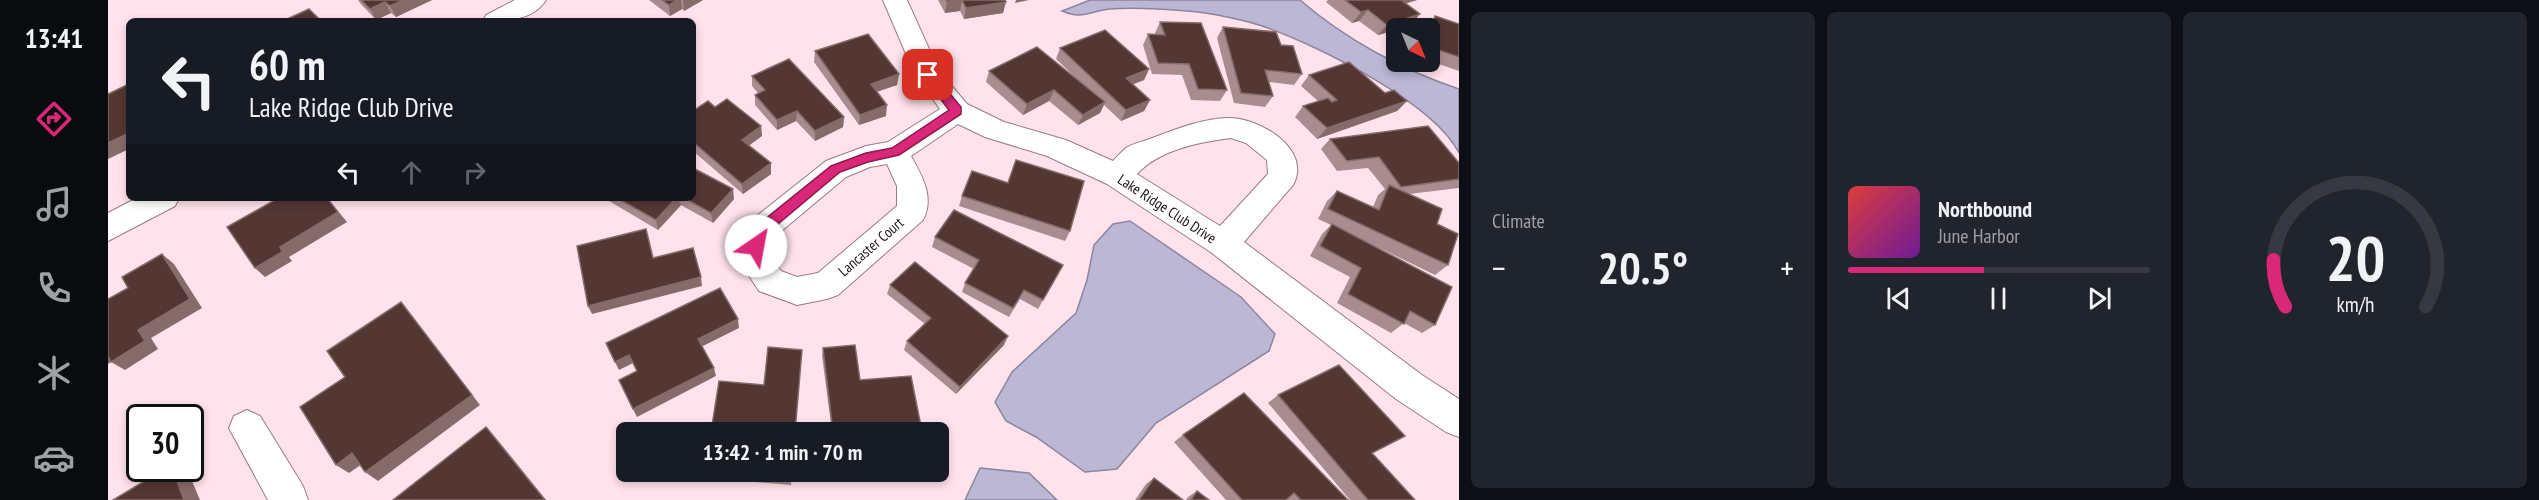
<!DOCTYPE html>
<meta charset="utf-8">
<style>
:root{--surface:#171b24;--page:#20242c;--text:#f1f3f6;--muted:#9ea1a6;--line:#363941;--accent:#db2777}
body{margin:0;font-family:"PT Sans Narrow",sans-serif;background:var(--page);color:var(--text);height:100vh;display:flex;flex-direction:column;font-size:22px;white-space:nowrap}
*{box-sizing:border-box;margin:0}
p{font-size:20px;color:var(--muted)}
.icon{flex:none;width:33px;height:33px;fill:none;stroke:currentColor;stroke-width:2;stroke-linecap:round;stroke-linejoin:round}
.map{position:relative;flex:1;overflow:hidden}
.details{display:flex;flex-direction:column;gap:12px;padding:12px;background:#0d0f14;width:1080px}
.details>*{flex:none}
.banner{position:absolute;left:18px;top:18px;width:570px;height:183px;border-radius:9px;box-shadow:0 3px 9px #0003;background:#171b24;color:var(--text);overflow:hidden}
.needle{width:39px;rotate:137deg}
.tools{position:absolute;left:1278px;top:18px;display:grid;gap:12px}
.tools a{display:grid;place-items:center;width:54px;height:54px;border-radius:9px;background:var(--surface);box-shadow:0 3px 9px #0003;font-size:30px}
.speed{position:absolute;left:18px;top:404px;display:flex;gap:12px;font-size:30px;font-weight:700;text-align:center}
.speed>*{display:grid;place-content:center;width:78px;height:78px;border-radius:50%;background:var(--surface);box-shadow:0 3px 9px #0003;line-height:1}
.speed .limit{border:3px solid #111;border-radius:9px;background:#fff;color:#111}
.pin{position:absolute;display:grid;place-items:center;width:51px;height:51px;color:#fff;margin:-26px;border-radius:12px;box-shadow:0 3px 9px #0006}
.me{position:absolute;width:66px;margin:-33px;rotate:33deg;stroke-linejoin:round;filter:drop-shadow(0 0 4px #0008)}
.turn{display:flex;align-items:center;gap:21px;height:126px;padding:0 24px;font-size:27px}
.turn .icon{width:78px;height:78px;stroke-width:2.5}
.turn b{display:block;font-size:42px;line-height:51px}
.lanes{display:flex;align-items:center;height:57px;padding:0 24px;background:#0003;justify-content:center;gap:30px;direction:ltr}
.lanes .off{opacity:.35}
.big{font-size:45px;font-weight:800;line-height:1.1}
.details .widget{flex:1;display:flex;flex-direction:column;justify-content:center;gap:9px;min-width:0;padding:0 21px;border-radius:9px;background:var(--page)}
.details .dial{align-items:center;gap:0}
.dial svg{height:156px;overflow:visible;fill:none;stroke:var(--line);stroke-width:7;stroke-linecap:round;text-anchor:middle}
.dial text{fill:var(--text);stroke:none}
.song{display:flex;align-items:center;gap:18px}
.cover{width:72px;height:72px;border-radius:9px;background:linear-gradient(135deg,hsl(0 70% 55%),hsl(280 70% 35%))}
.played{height:6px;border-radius:3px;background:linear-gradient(90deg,var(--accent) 45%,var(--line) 45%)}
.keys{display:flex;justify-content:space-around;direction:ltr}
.heat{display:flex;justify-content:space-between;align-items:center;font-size:33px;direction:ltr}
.details .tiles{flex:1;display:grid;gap:12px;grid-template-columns:repeat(3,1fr)}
.trip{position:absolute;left:508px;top:422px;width:333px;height:60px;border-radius:9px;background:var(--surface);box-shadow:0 3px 9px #0003;font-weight:800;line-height:60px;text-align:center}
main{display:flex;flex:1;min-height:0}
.dock{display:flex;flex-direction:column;width:108px;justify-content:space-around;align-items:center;background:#090b0e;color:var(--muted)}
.dock .icon{width:42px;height:42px}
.dock .on{color:var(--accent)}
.dock b{font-size:27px;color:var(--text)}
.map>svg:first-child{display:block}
.water{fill:#bbb7d5;stroke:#8c869c;stroke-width:1.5}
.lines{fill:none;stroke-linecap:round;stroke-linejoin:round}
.minor-casing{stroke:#997a85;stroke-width:2}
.minor{fill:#fff;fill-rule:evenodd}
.wall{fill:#aa8c90}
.shaded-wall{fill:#876a6a}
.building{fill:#543733;stroke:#876a6a;stroke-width:1.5}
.route{fill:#db2777;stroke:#8e194d;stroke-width:1.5}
.labels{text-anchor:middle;stroke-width:6;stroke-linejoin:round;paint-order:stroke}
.street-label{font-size:15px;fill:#1e1216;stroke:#fff}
</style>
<main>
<nav class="dock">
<b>13:41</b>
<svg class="icon on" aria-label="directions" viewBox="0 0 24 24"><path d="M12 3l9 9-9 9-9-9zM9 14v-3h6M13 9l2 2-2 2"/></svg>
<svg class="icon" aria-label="music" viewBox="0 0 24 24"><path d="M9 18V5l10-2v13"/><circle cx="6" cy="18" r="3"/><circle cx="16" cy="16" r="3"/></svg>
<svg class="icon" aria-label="phone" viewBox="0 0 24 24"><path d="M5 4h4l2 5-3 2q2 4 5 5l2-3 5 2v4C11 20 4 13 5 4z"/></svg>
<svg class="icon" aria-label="climate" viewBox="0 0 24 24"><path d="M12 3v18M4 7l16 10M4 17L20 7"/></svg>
<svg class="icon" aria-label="car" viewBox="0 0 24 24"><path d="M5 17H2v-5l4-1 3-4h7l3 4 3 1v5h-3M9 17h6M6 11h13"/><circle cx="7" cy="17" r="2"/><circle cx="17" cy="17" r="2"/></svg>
</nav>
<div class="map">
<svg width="1351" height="500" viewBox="0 0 1351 500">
<rect width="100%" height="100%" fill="#ffe2ec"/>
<!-- water -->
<g class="water">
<path d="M982 0H1192C1237 39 1294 70 1351 89V153C1326 103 1212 47 1160 28 1141 21 1100 12 1079 11 1055 9 1027 7 1002 9 981 11 975 20 954 11Z"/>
<path d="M1022 221 1133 297 1167 334 1161 351 1048 423 1009 469 977 472 928 437 898 421 887 402 904 372 968 313 979 280 986 245 1005 224Z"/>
<path d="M872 468 921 473 949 500H857Z"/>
</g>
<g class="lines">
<defs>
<g id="minor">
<path d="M407 0H438C425 21 397 21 375 21L378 15Z"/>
<path d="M775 0H799L831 71 859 104 896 122 958 140 1005 161C1009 157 1013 152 1018 148 1024 144 1033 142 1039 140 1066 130 1091 119 1120 118 1150 117 1205 149 1185 185L1136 242 1314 375 1351 399V437L1338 432 1288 399 1104 253 999 184 939 156 877 137 850 124 803 156C814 176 827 197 815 220L730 295 719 299 689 305 651 291 630 259 636 232 640 223 718 161 758 146 780 142 832 109 807 75ZM1123 138 1138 143 1159 160 1160 174 1112 226 1029 174C1051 150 1091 142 1123 138ZM779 164 789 186V206L710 273 689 277 673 271 662 256 665 238 738 177 762 167Z"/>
<path d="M29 198H71L67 206 0 241V213Z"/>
<path d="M139 410 152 416 195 486 200 500H160L121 428 126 416Z"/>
</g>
</defs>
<!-- minor casing -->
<use href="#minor" class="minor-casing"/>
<!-- minor -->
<use href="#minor" class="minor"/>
</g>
<!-- wall -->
<g class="wall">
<path d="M250 0H324L288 17 283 13 268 20 252 3Z"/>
<path d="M541 0H595L576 11 574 9 562 16Z"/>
<path d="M830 0H897L895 13 856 19 852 11 837 13Z"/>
<path d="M1220 0H1309L1298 3 1303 25 1292 28H1288V30L1270 35 1251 21 1244 23 1218 2Z"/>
<path d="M1327 16 1351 24V71L1322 61V28H1317Z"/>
<path d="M1052 22 1119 90 1112 101 1083 100 1074 75 1044 74 1035 45 1040 34H1047V33Z"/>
<path d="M1115 27 1173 45 1194 74 1186 85 1161 82 1165 96 1157 107 1126 103 1109 38Z"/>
<path d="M952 48 1041 69 1036 80 1025 84 1042 100 1036 111 1013 121 996 105 992 113 970 125 941 101 915 115 878 82 881 71 971 81 948 59Z"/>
<path d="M707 51 791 74 789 85 769 92 778 116 751 125 706 62Z"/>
<path d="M1201 75 1277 93 1299 101 1289 111 1209 139 1187 117 1195 106 1210 101 1193 86Z"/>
<path d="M644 76 736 117 735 127 707 141 688 121 669 130 647 105V95L650 93 644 86Z"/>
<path d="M607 107 653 126 654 136 641 145 663 163V174L635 194 585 151V111Z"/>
<path d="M1222 139 1351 163V188L1301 194 1329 224 1340 265 1327 275 1257 241 1327 325 1314 333 1296 323 1283 333 1229 303 1242 277 1202 256 1214 234 1223 225 1210 219 1219 201 1229 191 1265 207 1270 195 1277 189 1260 168 1229 171 1213 149Z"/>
<path d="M908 160 962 231 957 241 851 206 854 196 899 183Z"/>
<path d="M496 198H585L626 199 605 223 573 205 550 230Z"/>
<path d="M827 237 955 265 930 309 912 299 901 317 854 292 857 283 866 269 824 247Z"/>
<path d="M782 285 896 345 848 394 796 350 799 341 817 324 779 294Z"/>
<path d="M715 348 752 380 813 426 811 432H724L714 356Z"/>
<path d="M1170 395 1264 453 1307 500H1242L1160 403Z"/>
<path d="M1075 435 1240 500H1118L1066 442Z"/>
<path d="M598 471H684L683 485 599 478Z"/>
<path d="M728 471H763L729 474Z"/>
<path d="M1046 478 1075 500H1027L1038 484Z"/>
<path d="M1089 491 1101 500H1078L1080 497Z"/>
</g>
<!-- shaded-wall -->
<g class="shaded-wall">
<path d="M295 0H324L288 17 282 6Z"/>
<path d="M570 0H573L574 9 562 16 561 5Z"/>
<path d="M575 0H595L576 11Z"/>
<path d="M854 0 852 11 837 13 839 2Z"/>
<path d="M908 0H921L907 3Z"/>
<path d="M1288 0H1309L1281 9Z"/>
<path d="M277 2 283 13 268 20 262 9Z"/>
<path d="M898 2 895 13 856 19 858 8Z"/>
<path d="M1260 10 1251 21 1244 23 1253 12Z"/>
<path d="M1312 14 1303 25 1292 28H1288V30L1270 35 1279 25Z"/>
<path d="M1041 69 1036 80 1013 89 1018 78Z"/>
<path d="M791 74 789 85 761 94 763 84Z"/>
<path d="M946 90 941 101 915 115 919 104Z"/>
<path d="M1042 100 1036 111 1013 121 1018 110Z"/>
<path d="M1299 101 1289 111 1209 139 1219 128Z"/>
<path d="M997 102 992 113 970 125 975 115Z"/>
<path d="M779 105 778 116 751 125 752 115Z"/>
<path d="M689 111 688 121 669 130V120Z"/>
<path d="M736 117 735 127 707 141V131Z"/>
<path d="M653 126 654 136 635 150 634 140Z"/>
<path d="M21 133V149L0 159V143Z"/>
<path d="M663 163V174L635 194 634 184Z"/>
<path d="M625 189 626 199 605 223 603 213Z"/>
<path d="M219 198 239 222 181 257 184 261 157 277 147 268Z"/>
<path d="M568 198H571L573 205 550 230 548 220Z"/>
<path d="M54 254 66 264 94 308 43 338 50 349 17 370 3 362 0 364V352Z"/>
<path d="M593 277 594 286 484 314 480 306Z"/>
<path d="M293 302 372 405 270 481 257 472Z"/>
<path d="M630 319 631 328 591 348 590 339Z"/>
<path d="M900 336 896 345 848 394 852 387Z"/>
<path d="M521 355 525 363 511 370 507 362Z"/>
<path d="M606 368 608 376 529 417 525 409Z"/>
<path d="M378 427 387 437 438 500H437Z"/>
<path d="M244 453 257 462 241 473 228 465Z"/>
<path d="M64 468H69L81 474 92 500H76Z"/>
</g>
<!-- building -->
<g class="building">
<path d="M253 0H295L282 6 277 2 262 9Z"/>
<path d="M554 0H570L561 5Z"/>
<path d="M838 0H897L898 2 858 8 854 0 839 2Z"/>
<path d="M1237 0H1293L1312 14 1279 25 1260 10 1253 12Z"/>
<path d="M201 9 213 21H175Z"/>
<path d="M1327 16 1351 24V57L1322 47V40Z"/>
<path d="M1052 22 1093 23 1119 90 1090 89 1081 64 1050 63 1040 34 1057 35Z"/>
<path d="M1115 27 1168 32 1173 45 1185 46 1194 74 1157 70 1165 96 1133 93Z"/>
<path d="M997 30 1041 69 1018 78 1042 100 1018 110 952 48Z"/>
<path d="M760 34 791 74 763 84 779 105 752 115 707 51Z"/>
<path d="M929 47 997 102 975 115 946 90 919 104 881 71Z"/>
<path d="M681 59 736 117 707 131 689 111 669 120 647 95 657 90 644 76Z"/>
<path d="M1241 62 1277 93 1286 90 1299 101 1219 128 1195 106 1220 98 1224 102 1229 100 1201 75Z"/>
<path d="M21 84V133L0 143V94Z"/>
<path d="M619 99 653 126 634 140 663 163 634 184 585 142V111L600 101 607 107Z"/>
<path d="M1320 126 1351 163V179L1293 187 1271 157 1239 161 1222 139Z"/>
<path d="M908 160 976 181 962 231 854 196 864 171 900 183Z"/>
<path d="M585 168 625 189 603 213 576 198H585Z"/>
<path d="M1281 185 1334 209 1329 224 1350 234 1340 265 1220 209 1229 191 1271 210Z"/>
<path d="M166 198H219L230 212 172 247 174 252 147 268 119 227 167 200Z"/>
<path d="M509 198H568L548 220Z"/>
<path d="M846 210 955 265 935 300 916 290 905 308 857 283 871 260 827 237Z"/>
<path d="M1224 224 1344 287 1327 325 1302 311 1296 324 1240 294 1253 268 1212 246Z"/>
<path d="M538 229 545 258 585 248 593 277 480 306 469 246Z"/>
<path d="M54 254 82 299 30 330 37 341 3 362 0 356V299L20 288 14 277Z"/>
<path d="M807 262 900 336 852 387 799 341 823 318 782 285Z"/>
<path d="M612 288 630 319 590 339 606 368 525 409 511 380 529 371 521 355 507 362 498 343Z"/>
<path d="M293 302 364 395 257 472 244 453 228 465 192 407 237 377 219 351Z"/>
<path d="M747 345 752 380 803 376 813 426 797 428 798 432H725L715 348Z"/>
<path d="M660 347 694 350 687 432H603L611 381 656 385Z"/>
<path d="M1231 365 1297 436 1264 453 1307 500H1260L1170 395Z"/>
<path d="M1136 393 1240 500H1193L1186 493 1178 500H1134L1075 435Z"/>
<path d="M378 427 437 500H285Z"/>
<path d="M58 468H64L76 500H5Z"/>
<path d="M598 471H684L683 478Z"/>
<path d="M1046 478 1075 500H1031Z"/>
<path d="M1089 491 1101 500H1083Z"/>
</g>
<!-- route -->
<path class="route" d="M820 71 824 72 853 107V114L791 155 760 162 732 172 657 235 653 250H644L642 246 646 228 723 166 758 153 784 148 841 110 814 75Z"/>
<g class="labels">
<!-- street labels -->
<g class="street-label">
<text transform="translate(1059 209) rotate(33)" y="5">Lake Ridge Club Drive</text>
<text transform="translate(763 247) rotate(-41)" y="5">Lancaster Court</text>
</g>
</g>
</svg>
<div class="tools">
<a><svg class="needle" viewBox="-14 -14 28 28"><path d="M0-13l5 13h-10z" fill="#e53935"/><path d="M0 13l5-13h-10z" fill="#9ea1a6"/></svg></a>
</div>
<div class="speed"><div class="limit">30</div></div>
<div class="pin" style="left:820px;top:75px;background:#d93025"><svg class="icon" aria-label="arrive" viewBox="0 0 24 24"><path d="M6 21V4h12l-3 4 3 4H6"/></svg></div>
<svg class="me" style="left:648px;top:246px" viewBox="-20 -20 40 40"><circle r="19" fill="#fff"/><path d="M0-13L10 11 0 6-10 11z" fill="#db2777"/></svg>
<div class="trip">13:42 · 1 min · 70 m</div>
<div class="banner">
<div class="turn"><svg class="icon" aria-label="left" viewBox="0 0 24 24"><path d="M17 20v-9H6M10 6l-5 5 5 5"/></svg><div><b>60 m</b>Lake Ridge Club Drive</div></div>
<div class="lanes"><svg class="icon" aria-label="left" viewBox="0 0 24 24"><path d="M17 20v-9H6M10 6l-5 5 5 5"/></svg><svg class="icon off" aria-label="ahead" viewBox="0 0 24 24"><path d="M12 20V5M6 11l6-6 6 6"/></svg><svg class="icon off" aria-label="right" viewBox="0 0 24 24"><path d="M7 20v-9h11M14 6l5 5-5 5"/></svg></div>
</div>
</div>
<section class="details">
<div class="tiles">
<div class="widget"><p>Climate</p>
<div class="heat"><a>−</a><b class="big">20.5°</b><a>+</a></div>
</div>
<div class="widget">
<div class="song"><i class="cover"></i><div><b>Northbound</b><p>June Harbor</p></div></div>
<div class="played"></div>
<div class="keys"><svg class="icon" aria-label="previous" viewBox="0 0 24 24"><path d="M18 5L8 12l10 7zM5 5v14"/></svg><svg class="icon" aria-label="pause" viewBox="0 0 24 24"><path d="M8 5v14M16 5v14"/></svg><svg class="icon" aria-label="next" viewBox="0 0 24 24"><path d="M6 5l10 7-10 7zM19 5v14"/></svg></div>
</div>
<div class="widget dial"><svg viewBox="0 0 100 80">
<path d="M14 69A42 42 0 1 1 86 69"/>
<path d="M14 69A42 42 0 0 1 8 45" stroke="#db2777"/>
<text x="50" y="56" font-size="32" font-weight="700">20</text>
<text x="50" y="72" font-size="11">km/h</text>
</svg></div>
</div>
</section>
</main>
